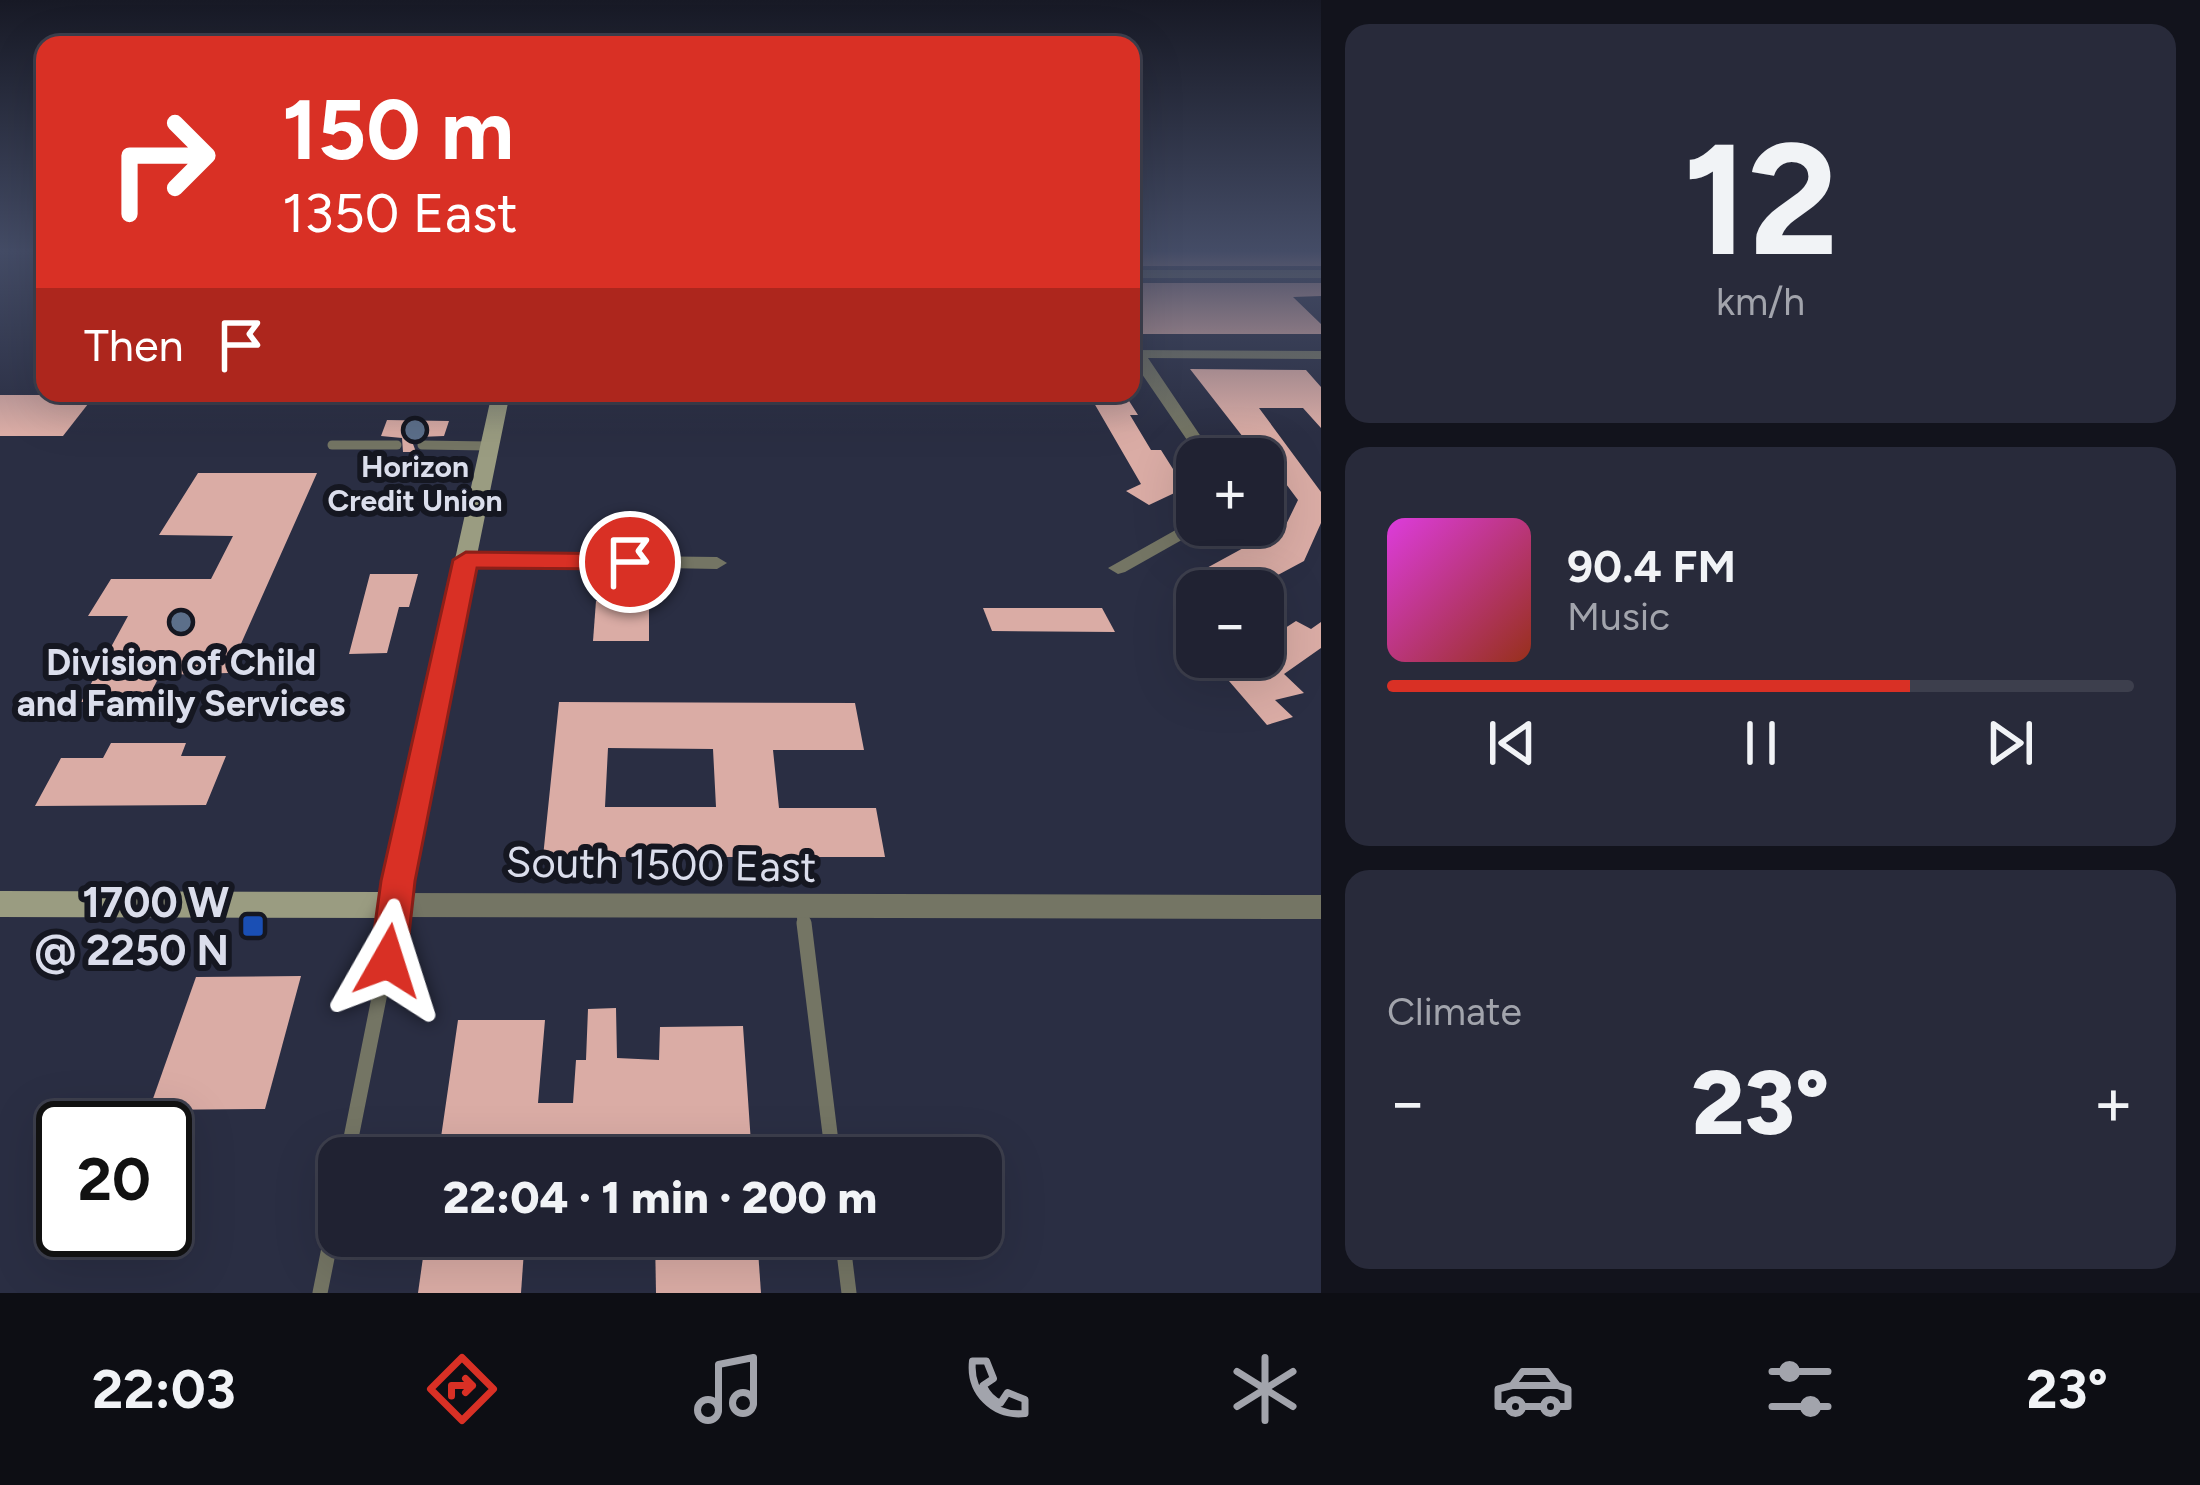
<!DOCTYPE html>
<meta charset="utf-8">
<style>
:root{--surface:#202232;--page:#282a3a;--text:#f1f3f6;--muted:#a2a4ac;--line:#3d3f4d;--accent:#d93025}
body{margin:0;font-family:Figtree,sans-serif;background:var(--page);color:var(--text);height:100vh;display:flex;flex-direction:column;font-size:45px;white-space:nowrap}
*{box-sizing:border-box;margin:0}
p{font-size:39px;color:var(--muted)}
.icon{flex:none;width:66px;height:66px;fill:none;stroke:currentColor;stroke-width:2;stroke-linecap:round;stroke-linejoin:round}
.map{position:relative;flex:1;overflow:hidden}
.details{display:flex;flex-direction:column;gap:24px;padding:24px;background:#12131c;width:879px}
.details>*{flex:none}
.top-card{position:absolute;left:36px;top:36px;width:1104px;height:366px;border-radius:24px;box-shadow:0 12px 48px #0002,0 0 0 3px var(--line);background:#d93025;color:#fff;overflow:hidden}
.controls{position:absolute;left:1176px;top:438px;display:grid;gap:24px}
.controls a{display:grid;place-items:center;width:108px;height:108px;border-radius:24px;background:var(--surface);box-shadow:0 12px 48px #0002,0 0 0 3px var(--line);font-size:60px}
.speed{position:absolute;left:36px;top:1101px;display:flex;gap:24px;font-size:60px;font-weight:700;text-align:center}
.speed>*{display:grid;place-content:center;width:156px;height:156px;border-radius:50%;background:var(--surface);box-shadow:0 12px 48px #0002,0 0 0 3px var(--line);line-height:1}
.speed .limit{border:6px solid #111;border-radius:18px;background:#fff;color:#111}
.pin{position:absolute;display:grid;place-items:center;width:102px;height:102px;color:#fff;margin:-51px;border:6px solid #fff;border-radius:50%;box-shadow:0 3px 12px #0007}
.me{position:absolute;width:132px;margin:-66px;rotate:6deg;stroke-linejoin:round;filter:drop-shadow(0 0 9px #0008)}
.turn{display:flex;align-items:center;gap:42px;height:252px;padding:0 48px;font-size:54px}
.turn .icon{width:156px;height:156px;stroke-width:2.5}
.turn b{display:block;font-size:84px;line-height:102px}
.then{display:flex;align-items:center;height:114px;padding:0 48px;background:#0003;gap:24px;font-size:45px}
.big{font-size:90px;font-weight:800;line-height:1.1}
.details .widget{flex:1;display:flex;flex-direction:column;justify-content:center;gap:18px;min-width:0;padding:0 42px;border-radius:24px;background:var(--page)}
.details .dial{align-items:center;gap:0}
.dial b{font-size:156px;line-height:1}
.song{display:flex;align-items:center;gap:36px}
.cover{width:144px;height:144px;border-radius:18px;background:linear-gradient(135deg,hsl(300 70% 55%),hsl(10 70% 35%))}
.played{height:12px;border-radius:6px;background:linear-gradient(90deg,var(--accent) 70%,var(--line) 70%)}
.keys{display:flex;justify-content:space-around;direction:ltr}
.heat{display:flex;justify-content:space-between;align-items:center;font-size:66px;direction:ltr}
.trip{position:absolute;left:318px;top:1137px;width:684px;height:120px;border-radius:24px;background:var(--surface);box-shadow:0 12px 48px #0002,0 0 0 3px var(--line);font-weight:800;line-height:120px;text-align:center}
.dock{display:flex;height:192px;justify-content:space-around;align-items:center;background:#0d0e14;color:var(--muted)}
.dock .icon{width:84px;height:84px}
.dock .active{color:var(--accent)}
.dock b{font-size:54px;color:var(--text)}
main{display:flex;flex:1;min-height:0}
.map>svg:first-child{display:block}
.building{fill:#daaca5;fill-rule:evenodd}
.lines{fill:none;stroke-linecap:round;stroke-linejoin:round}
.lane-far2{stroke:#747564;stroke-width:9}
.lane-far1{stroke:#747564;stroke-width:12}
.lane{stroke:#747564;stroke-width:15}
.street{fill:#747564;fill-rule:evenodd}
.secondary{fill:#9a9c81;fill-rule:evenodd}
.route{fill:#d93025;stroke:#8d1f18;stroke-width:3}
.service-dot{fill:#5c6f8a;stroke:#151721;stroke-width:4.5}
.transit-dot{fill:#1a4fb4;stroke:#151721;stroke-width:4.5}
.labels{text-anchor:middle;stroke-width:12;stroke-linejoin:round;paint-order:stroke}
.far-poi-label{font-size:30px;font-weight:bold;fill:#dbdeec;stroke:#151721}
.poi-label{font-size:36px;font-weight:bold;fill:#dbdeec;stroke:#151721}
.near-street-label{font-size:42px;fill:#dbdeec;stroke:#151721}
.near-poi-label{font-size:42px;font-weight:bold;fill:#dbdeec;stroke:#151721;text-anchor:end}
</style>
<main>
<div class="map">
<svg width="1321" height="1293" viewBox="0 0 1321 1293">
<rect width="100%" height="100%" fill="#2a2e43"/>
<!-- building -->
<g class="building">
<rect x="1131" y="252" width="190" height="14"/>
<path d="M1131 283H1321V296L1293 297 1321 324V334H1131Z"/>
<path d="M1190 369 1306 370 1321 387V428L1303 408H1259L1321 492V523L1304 561 1276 576 1263 569 1221 591H1196L1181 582 1269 534 1279 539 1298 500 1251 437H1243Z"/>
<path d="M1104 393H1124L1138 415H1130L1151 450H1161L1185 488 1149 505 1126 491 1141 484 1094 403H1110Z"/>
<path d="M0 395H95L63 436H0Z"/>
<path d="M387 420 449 421 444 436 419 437 413 444 416 452H403L402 438 381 436Z"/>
<path d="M198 473H317L228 673 160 675 146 702H81L128 616H88L111 579H211L233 536 159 535Z"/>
<path d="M370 574H418L409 607H399L387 653 349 654Z"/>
<path d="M596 601H649V641H593Z"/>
<path d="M983 608H1102L1115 632 992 631Z"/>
<path d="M1296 621 1311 629 1321 622V648L1284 674 1304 693 1275 700 1293 717 1267 725 1229 681 1259 673 1242 657H1263V623L1279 632Z"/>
<path d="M559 702 855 703 864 750H773L779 808H876L885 857H543ZM608 748 713 749 716 807H605Z"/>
<path d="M111 743H186L181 756H226L206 805 35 806 61 758H103Z"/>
<path d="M301 976 265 1109 149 1110 196 977Z"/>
<path d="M616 1008 617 1058 659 1060 660 1027 743 1026 752 1158H438L458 1020H545L538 1103H573L576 1060H586L588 1009Z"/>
<path d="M426 1236H525L521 1293H418Z"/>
<path d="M655 1236H757L761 1293H656Z"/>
</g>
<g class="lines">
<!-- lane-far2 -->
<g class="lane-far2">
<path d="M332 445H397"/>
<path d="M422 445 490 446"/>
</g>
<!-- lane-far1 -->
<g class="lane-far1">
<path d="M394 908V926"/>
<path d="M802 909 804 926"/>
</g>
<!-- lane -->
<g class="lane">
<path d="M804 923 833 1158"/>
<path d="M347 1158 394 923"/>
<path d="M842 1236 849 1293"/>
<path d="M320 1293 339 1198"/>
</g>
<!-- street -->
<g class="street">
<rect x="1131" y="270" width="190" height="8"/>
<path d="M1131 350 1321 351V359L1148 358 1216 459H1200L1131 358Z"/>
<path d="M1197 518V525H1205L1203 528 1125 572 1118 574 1108 568Z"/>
<path d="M466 554 717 557 727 563 717 569 459 564 456 560Z"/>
<path d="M393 893 1321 895V919L393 917 384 913 380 905 384 897Z"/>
</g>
<!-- secondary -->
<path class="secondary" d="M492 393H510L404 914 393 918 0 917V891L381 892Z"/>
</g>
<!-- sky -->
<linearGradient id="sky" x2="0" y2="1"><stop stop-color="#171925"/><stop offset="0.58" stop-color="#444c66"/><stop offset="1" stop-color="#444c66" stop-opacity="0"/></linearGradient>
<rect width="1321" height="433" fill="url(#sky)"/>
<!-- route -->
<path class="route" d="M466 552 630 554 643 562 630 569 477 568 415 881 406 961 401 972 388 977 375 972 370 961 381 881 453 560Z"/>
<!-- markers -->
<g class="service-dot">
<circle cx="415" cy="430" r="12"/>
<circle cx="181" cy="622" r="12"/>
</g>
<rect class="transit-dot" x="241" y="914" width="24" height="24" rx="6"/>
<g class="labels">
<!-- far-poi labels -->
<g class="far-poi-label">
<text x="415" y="477">Horizon<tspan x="415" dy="34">Credit Union</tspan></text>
</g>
<!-- poi labels -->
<g class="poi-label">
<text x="181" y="675">Division of Child<tspan x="181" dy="41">and Family Services</tspan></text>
</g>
<!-- near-street labels -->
<g class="near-street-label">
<text transform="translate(661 864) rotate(1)" y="15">South 1500 East</text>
</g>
<!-- near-poi labels -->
<g class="near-poi-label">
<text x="229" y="917">1700 W<tspan x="229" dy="48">@ 2250 N</tspan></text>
</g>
</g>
</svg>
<div class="controls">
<a>+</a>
<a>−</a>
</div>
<div class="speed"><div class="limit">20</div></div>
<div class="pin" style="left:630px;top:562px;background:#d93025"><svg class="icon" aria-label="arrive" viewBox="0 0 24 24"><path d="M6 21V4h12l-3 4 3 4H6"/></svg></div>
<svg class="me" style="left:388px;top:961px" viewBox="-20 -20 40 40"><path d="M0-17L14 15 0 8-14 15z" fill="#d93025" stroke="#fff" stroke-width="4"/></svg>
<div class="trip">22:04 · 1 min · 200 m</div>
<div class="top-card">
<div class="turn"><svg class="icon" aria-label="right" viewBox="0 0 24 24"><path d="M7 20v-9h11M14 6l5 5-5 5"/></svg><div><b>150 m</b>1350 East</div></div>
<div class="then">Then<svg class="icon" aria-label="arrive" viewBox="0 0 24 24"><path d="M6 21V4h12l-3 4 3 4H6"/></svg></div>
</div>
</div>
<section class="details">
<div class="widget dial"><b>12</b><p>km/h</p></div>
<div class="widget">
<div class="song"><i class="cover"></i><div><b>90.4 FM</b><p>Music</p></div></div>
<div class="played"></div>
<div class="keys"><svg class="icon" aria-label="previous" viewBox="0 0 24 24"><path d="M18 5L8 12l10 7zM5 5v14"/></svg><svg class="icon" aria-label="pause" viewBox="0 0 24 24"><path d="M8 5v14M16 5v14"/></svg><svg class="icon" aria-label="next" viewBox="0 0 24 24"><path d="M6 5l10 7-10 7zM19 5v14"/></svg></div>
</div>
<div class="widget"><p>Climate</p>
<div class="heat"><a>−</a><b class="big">23°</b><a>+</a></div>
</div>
</section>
</main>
<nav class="dock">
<b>22:03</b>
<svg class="icon active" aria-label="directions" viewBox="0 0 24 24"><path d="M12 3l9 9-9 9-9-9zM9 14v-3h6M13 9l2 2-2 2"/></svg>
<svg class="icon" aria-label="music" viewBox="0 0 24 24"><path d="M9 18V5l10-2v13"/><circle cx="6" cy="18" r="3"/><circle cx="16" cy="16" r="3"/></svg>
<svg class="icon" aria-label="phone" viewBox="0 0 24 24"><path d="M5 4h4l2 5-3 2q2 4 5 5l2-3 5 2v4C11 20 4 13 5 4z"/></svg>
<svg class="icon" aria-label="climate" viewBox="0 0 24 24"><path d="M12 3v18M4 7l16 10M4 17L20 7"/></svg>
<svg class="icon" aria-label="car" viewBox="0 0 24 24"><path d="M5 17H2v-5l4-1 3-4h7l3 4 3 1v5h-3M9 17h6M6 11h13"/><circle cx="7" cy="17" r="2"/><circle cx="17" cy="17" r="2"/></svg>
<svg class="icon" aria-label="filters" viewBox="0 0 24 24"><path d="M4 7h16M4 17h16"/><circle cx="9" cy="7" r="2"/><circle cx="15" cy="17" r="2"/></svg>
<b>23°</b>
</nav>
